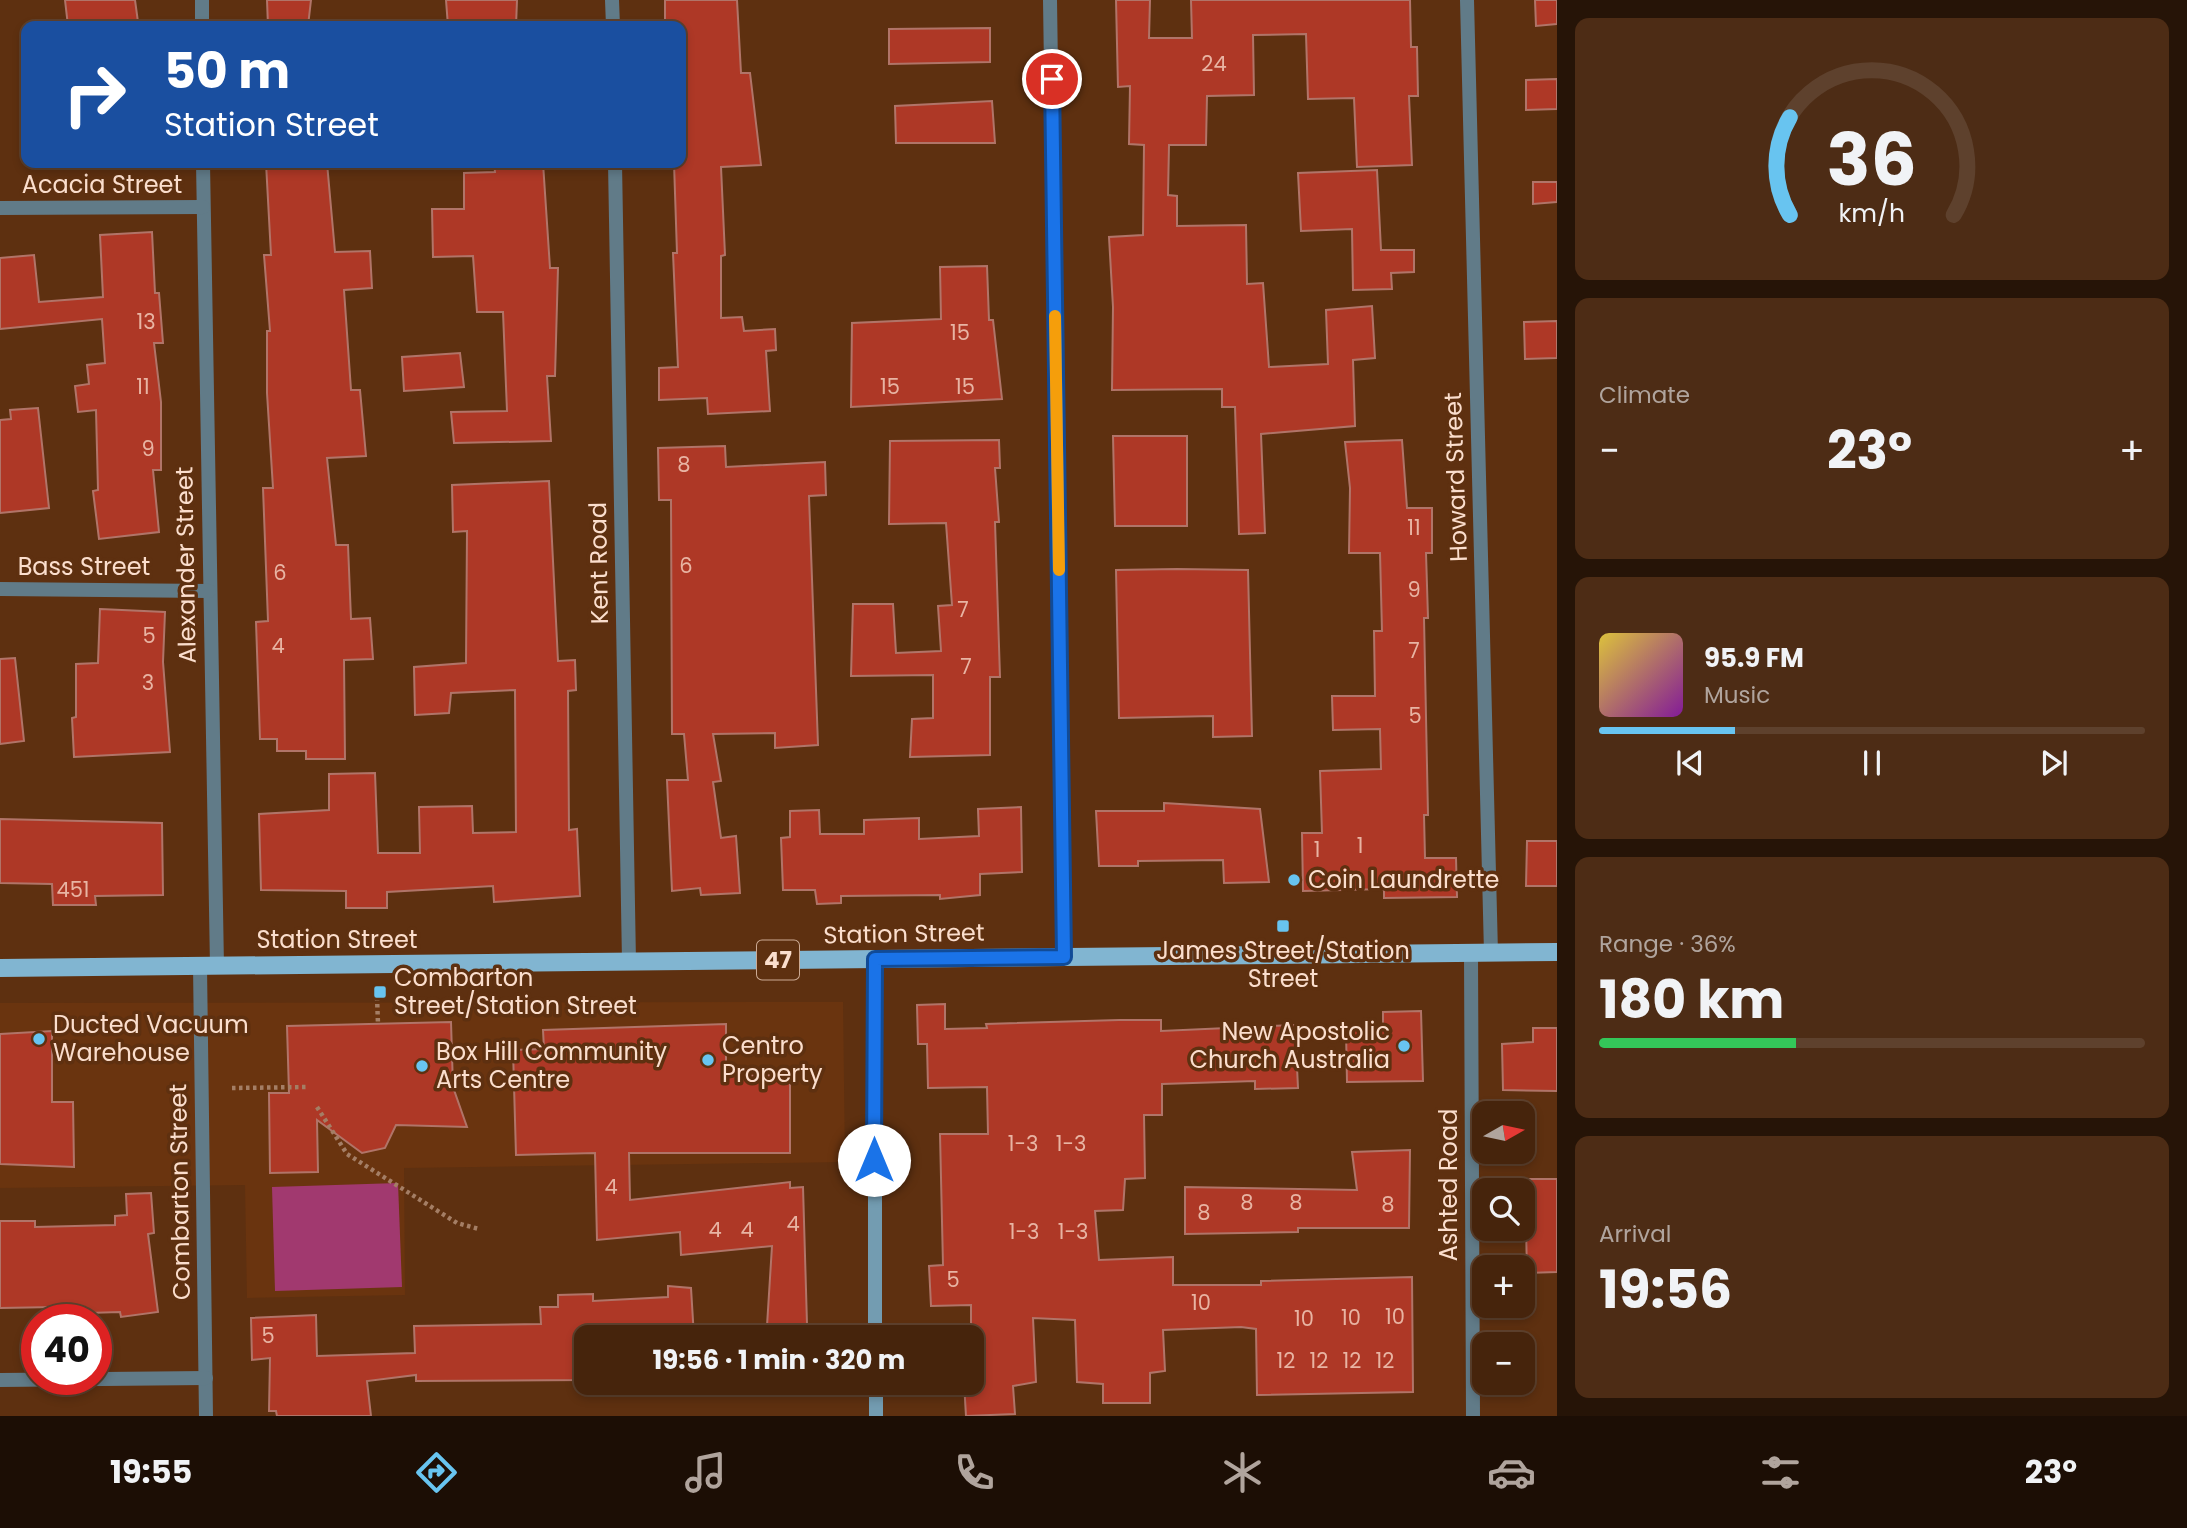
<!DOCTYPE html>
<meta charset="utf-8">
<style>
:root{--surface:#46240c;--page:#4d2c15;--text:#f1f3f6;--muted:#b0a49d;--line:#5e412d;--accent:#68c4f0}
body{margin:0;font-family:Poppins,sans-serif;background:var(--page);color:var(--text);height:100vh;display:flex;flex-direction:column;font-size:26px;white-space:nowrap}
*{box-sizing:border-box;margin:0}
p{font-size:23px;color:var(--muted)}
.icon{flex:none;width:38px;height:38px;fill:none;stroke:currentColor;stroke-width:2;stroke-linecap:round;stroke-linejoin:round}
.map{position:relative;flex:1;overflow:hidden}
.details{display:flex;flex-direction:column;gap:18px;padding:18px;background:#261407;width:630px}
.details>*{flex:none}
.banner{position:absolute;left:21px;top:21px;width:665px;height:147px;border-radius:14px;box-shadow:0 4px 10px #0003,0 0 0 2px var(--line);background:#1a4fa0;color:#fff;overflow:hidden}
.needle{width:46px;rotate:81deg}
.buttons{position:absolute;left:1472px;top:1101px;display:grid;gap:14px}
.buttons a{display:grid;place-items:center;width:63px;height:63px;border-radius:14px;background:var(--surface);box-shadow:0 4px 10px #0003,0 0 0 2px var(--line);font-size:35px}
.speed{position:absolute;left:21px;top:1304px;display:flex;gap:14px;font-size:35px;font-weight:700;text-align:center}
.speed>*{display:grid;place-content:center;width:91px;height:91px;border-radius:50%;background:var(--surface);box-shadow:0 4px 10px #0003,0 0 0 2px var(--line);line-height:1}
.speed .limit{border:10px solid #d22;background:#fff;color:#111}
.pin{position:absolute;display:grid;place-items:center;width:60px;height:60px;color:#fff;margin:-30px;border:4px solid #fff;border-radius:50%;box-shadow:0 2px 7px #0007}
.me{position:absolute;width:77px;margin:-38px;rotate:0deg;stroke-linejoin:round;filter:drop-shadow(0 0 5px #0008)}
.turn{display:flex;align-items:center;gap:24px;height:147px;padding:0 28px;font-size:32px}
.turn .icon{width:91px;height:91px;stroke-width:2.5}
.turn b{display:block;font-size:49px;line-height:60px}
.big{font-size:52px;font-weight:700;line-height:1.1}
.details .tile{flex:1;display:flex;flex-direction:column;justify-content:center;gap:10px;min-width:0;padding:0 24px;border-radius:14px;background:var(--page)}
.details .dial{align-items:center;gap:0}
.dial svg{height:182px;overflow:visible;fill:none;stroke:var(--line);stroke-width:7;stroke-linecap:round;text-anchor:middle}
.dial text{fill:var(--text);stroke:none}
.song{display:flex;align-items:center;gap:21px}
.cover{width:84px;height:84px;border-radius:10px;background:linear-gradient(135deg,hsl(50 70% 55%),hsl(290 70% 35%))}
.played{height:7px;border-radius:4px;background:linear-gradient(90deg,var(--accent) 25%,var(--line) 25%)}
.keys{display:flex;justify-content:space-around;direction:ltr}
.heat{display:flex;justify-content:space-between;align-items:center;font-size:38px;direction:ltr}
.charge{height:10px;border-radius:5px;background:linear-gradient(90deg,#34c759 36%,var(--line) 0)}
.trip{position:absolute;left:574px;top:1325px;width:410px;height:70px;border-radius:14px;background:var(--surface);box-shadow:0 4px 10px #0003,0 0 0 2px var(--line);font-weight:700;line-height:70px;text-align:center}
.dock{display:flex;height:112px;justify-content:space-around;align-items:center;background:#1c0e05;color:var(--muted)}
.dock .icon{width:49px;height:49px}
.dock .on{color:var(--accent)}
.dock b{font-size:32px;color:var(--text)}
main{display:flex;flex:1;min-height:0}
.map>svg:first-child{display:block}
.built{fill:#6a340f}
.green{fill:#a1396f}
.building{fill:#ae3826;stroke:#b17468;stroke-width:2}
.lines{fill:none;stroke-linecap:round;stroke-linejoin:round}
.path{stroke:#a47e65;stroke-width:4.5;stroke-dasharray:3.5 3.5;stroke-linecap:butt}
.street{stroke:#617b88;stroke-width:14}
.secondary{stroke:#739cb1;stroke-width:14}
.primary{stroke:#81b5d1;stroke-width:18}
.route-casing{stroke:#114b97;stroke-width:18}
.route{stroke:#1a73e8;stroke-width:12}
.slow{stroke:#f59e0b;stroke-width:12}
.poi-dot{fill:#68c4f0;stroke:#5e3010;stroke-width:2.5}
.labels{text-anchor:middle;stroke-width:7;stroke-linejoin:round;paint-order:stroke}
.number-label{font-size:21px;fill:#e8b4a3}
.shield{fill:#5e3010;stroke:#ccaa94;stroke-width:2}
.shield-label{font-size:23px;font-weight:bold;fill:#fbdecd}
.street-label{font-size:24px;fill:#fbdecd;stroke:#5e3010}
.poi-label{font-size:24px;fill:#fbdecd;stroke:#5e3010;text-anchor:start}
</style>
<main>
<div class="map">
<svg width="1557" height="1416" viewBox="0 0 1557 1416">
<rect width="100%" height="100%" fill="#5e3010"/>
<!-- built -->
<path class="built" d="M843 1002 845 1162 404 1168 405 1295 247 1298 245 1185 0 1188V1003Z"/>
<!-- green -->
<path class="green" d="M398 1183 402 1287 275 1291 272 1187Z"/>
<!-- building -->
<g class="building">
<path d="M65 0H135L138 22 68 26Z"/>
<path d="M267 0H311L308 26H268Z"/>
<path d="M446 0H517L516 26H448Z"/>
<path d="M665 0H737L741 73H750L761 165 721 167 725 255 721 256V318L742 317 744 331 775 329 776 350 766 351 770 411 708 414 707 398 659 400V368L678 367 673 253H677L674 163H681V26H665Z"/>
<path d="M1116 0H1150L1149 38H1192L1191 0H1410L1411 47H1417L1418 96H1409L1412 165 1357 167 1354 98 1308 99 1306 34 1253 35 1254 95 1207 96 1206 145H1169L1168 195 1177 196V226L1246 225 1247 284 1263 283 1269 367 1328 364 1326 310 1372 306 1375 358 1353 360 1355 426 1261 434 1265 533 1239 534 1235 407H1222V389L1112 390 1113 307 1109 237 1143 235 1144 145 1129 144 1130 86 1118 87Z"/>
<path d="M1535 0H1557V24L1536 26Z"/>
<path d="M990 28V62L889 64V29Z"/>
<path d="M1557 79V109L1526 110V80Z"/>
<path d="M992 101 995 143H896L895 106Z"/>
<path d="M266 163H327L335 252 370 251 372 288 344 290 351 390H360L366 456 327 458 336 545H348L351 619 370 618 373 659 344 660 345 759H306V751H277V739H260L256 622 268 621 263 488H273L267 393V331H270L264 255H271Z"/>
<path d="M494 163H543L550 268H558L555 376H547L551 441 454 443 451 412 507 411 503 312H477L473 256 433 257 432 209H464V173L495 172Z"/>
<path d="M1377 170 1381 250H1414V272L1391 273 1392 289 1353 290 1352 229 1301 231 1298 173Z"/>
<path d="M1533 182H1557V202L1533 204Z"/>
<path d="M152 232 155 293H159L163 343H154L161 402V470H153L159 532 99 539 93 491 98 490 96 410 78 412 75 386 89 384 87 365 105 363 102 319 0 329V258L34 255 39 302 103 297 100 235Z"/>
<path d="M987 266 989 320H993L1002 399 851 407 852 323 941 319 940 267Z"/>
<path d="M1557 321V358L1525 359 1524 322Z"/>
<path d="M460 353 464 387 404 391 402 357Z"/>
<path d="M38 408 49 508 0 513V420L11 419 10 410Z"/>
<path d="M1113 436H1187V526H1115Z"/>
<path d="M999 440 1000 468H995L999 522H995L1000 677H990V755L910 757 912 719 933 718V675L851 676 853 604H893L896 653 941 651 938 606 952 605 946 523 889 524 890 441Z"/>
<path d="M1402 440 1407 508H1432V553H1426L1428 618H1424L1428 815H1424L1425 858H1456L1457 897 1384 898V889L1303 891 1302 833H1322L1320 771 1381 769 1380 729 1333 730 1332 696H1375L1374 631H1382L1380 553H1349L1350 488 1345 442Z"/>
<path d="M725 446 726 467 825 462 826 495 809 496 818 745 775 748V733L713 734 721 781 713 782 721 838 736 836 740 893 701 895 700 888 672 891 667 780H688L684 734H672L671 500H659L658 448Z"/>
<path d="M549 481 558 661 575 660 576 690 568 691 569 830 577 829 580 896 494 902 493 886 387 892V908H346V891L261 890 259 814 329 810V774L375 773 378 853H420L419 807 472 806 473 833 516 832 515 690 451 693 449 713 415 715 414 667 466 663 467 531 453 532 452 485Z"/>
<path d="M1177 569 1248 570 1252 736 1213 737V716L1119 718 1116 570Z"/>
<path d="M100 609 165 612 163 662 170 752 74 757 72 718 76 717V664L98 663Z"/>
<path d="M15 658 24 741 0 744V659Z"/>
<path d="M1164 803 1260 809 1269 882 1224 883 1223 860 1138 861V866H1099L1096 811H1164Z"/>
<path d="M1021 807 1022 872 980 874V895L940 899V895L841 896V903L817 904 815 890H783L781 838 790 837V811L819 810 820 834H864V820L919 818V839L979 836 978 809Z"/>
<path d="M0 819 162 823 163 895 95 896 96 905H53L52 884 0 883Z"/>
<path d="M1527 841H1557V886H1526Z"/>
<path d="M945 1004V1029L987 1028 986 1024 1119 1020H1161V1031L1295 1025 1298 1088 1255 1089V1081L1162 1084V1115H1144L1145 1178 1125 1179 1123 1210 1095 1211 1099 1260 1173 1257V1285H1261V1281L1412 1277 1413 1392 1257 1395 1256 1329 1241 1327 1163 1330 1165 1371 1150 1373V1403H1103V1384L1077 1382 1075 1320 1033 1318 1036 1382 1013 1386 1015 1414 966 1416 964 1382H971V1305L931 1306 929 1266 943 1265 940 1134H988L987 1087 928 1088 927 1044H918L917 1005Z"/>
<path d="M1421 1011 1423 1081 1347 1082 1346 1030H1383V1012Z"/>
<path d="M451 1022 453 1087 467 1127 396 1125 385 1148 362 1153 317 1120 318 1172 270 1173 269 1093H289L287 1026Z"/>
<path d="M726 1024V1076L790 1075V1153H629L630 1200 790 1182V1188L803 1187 807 1324 767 1326 772 1246 681 1255 680 1232 597 1240 595 1153 516 1155 513 1050 544 1049 543 1030Z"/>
<path d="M1533 1028H1557V1091L1503 1090 1502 1044 1533 1042Z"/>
<path d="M52 1031V1102H73L74 1167 0 1164V1034Z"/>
<path d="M1410 1150 1409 1228H1298V1232L1185 1234V1187L1357 1190 1352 1152Z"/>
<path d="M1525 1179H1557V1272L1527 1273Z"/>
<path d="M151 1193 154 1233 148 1234 158 1312 121 1317 120 1312 55 1314V1307L0 1308V1221H35V1227L115 1225V1216L127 1215 126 1194Z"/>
<path d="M668 1286 691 1288 694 1337H586V1380L416 1381V1375L367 1381 371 1416H277L276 1411H269L270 1358 252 1360 251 1318 316 1315 317 1356 415 1353 414 1326 541 1324 540 1307H558V1295L593 1294V1301L668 1297Z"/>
</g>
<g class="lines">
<!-- path -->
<g class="path">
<path d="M377 997 378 1024"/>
<path d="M232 1088 308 1087"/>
<path d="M317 1107 347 1154 457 1223 479 1229"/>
</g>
<!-- street -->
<g class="street">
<path d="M202 0V26"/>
<path d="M612 0 613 26"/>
<path d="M1050 0 1064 957"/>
<path d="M1467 0 1491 953"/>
<path d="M203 163 217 966"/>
<path d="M615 163 629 962"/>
<path d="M0 208 203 207"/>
<path d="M0 589 209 591"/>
<path d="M1471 954 1473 1416"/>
<path d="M200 966 206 1416"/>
<path d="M0 1380 206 1378"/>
</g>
<!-- secondary -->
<g class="secondary">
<path d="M875 959V1337"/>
<path d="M876 1382V1416"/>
</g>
<!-- primary -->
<path class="primary" d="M0 968 1557 952"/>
</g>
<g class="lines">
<defs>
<path id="route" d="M874 1160 875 959 1064 957 1052 79"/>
</defs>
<!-- route casing -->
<use href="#route" class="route-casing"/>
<!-- route -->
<use href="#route" class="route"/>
<!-- slow -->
<path class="slow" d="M1055 316 1059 570"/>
</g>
<!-- markers -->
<g class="poi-dot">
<circle cx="1294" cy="880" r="7"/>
<rect x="1276" y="919" width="14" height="14" rx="3.5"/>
<rect x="373" y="985" width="14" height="14" rx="3.5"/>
<circle cx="39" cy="1039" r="7"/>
<circle cx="1404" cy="1046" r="7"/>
<circle cx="708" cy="1060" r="7"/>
<circle cx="422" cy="1066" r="7"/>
</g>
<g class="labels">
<!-- number labels -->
<g class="number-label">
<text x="1214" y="71">24</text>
<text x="146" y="329">13</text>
<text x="960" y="340">15</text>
<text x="143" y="394">11</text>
<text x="890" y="394">15</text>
<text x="965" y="394">15</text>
<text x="148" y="456">9</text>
<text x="684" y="472">8</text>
<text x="1414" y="535">11</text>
<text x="686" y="573">6</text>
<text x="280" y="580">6</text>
<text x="1414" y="597">9</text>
<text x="963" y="617">7</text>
<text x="149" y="643">5</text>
<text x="278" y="653">4</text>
<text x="1414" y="658">7</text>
<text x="966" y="674">7</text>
<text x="148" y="690">3</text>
<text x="1415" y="723">5</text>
<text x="1360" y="853">1</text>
<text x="1317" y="857">1</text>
<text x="73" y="897">451</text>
<text x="1023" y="1151">1-3</text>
<text x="1071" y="1151">1-3</text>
<text x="611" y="1194">4</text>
<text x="1247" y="1210">8</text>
<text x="1296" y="1210">8</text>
<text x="1388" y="1212">8</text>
<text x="1204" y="1220">8</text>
<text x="793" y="1231">4</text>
<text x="715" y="1237">4</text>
<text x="747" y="1237">4</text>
<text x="1024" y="1239">1-3</text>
<text x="1073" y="1239">1-3</text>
<text x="953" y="1287">5</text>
<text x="1201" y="1310">10</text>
<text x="1395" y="1324">10</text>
<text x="1351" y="1325">10</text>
<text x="1304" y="1326">10</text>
<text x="268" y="1343">5</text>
<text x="1286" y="1368">12</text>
<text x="1319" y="1368">12</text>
<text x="1352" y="1368">12</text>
<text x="1385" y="1368">12</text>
</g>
<!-- shield labels -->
<rect class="shield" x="757" y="940.5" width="42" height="39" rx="5"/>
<g class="shield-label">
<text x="778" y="968">47</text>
</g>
<!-- street labels -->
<g class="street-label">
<text x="102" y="193">Acacia Street</text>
<text transform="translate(1456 477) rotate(-92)" y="8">Howard Street</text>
<text transform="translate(599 563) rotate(-91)" y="8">Kent Road</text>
<text transform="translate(186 565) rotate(-91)" y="8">Alexander Street</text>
<text x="84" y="575">Bass Street</text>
<text transform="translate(904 934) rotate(-1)" y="8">Station Street</text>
<text x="337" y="948">Station Street</text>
<text transform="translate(1449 1185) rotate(-90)" y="8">Ashted Road</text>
<text transform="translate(180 1192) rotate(-91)" y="8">Combarton Street</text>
</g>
<!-- poi labels -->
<g class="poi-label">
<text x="1308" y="888">Coin Laundrette</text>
<text x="1283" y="959" text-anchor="middle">James Street/Station<tspan x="1283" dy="28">Street</tspan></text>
<text x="394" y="986">Combarton<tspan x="394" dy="28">Street/Station Street</tspan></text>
<text x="53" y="1033">Ducted Vacuum<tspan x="53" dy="28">Warehouse</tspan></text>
<text x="1390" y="1040" text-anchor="end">New Apostolic<tspan x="1390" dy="28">Church Australia</tspan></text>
<text x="722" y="1054">Centro<tspan x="722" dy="28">Property</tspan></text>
<text x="436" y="1060">Box Hill Community<tspan x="436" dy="28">Arts Centre</tspan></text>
</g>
</g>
</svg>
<div class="buttons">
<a><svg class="needle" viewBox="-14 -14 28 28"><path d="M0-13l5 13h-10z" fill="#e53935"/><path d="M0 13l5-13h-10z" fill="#b0a49d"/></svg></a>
<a><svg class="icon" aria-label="search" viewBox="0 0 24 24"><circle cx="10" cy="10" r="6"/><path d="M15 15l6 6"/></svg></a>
<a>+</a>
<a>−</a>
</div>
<div class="speed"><div class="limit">40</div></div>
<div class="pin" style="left:1052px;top:79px;background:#d93025"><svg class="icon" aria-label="arrive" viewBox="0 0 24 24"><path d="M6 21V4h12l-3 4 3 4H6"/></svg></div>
<svg class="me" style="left:874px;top:1160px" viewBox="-20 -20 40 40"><circle r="19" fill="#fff"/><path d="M0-13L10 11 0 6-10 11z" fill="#1a73e8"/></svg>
<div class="trip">19:56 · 1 min · 320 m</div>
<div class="banner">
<div class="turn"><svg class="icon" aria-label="right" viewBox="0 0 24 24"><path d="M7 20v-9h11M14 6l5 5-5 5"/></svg><div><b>50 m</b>Station Street</div></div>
</div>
</div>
<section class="details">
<div class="tile dial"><svg viewBox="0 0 100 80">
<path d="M14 69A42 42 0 1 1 86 69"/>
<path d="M14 69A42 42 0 0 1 14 26" stroke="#68c4f0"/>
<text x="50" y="56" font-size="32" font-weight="700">36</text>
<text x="50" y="72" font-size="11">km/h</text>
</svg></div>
<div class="tile"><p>Climate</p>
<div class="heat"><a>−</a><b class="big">23°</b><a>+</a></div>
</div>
<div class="tile">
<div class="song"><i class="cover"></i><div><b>95.9 FM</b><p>Music</p></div></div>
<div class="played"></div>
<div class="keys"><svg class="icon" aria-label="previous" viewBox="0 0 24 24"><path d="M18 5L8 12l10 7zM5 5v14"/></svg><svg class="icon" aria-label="pause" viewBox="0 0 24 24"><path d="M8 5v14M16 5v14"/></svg><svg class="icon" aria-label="next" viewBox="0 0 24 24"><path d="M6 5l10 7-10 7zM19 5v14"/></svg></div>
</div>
<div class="tile"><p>Range · 36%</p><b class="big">180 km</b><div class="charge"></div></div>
<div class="tile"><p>Arrival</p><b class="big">19:56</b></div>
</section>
</main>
<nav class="dock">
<b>19:55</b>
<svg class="icon on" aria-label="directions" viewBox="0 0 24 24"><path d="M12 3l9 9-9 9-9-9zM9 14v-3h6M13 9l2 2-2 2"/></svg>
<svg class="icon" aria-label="music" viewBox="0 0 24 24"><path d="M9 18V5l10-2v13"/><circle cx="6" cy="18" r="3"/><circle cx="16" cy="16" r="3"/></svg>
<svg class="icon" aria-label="phone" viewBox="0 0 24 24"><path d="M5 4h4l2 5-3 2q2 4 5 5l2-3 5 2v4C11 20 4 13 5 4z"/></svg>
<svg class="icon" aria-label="climate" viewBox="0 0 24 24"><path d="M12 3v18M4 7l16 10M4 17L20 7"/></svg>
<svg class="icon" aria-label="car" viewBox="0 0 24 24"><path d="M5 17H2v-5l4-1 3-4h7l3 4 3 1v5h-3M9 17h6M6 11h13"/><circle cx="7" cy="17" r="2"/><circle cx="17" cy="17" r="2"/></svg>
<svg class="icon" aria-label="filters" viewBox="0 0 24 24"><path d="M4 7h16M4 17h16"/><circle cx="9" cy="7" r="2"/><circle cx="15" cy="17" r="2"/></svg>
<b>23°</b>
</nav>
